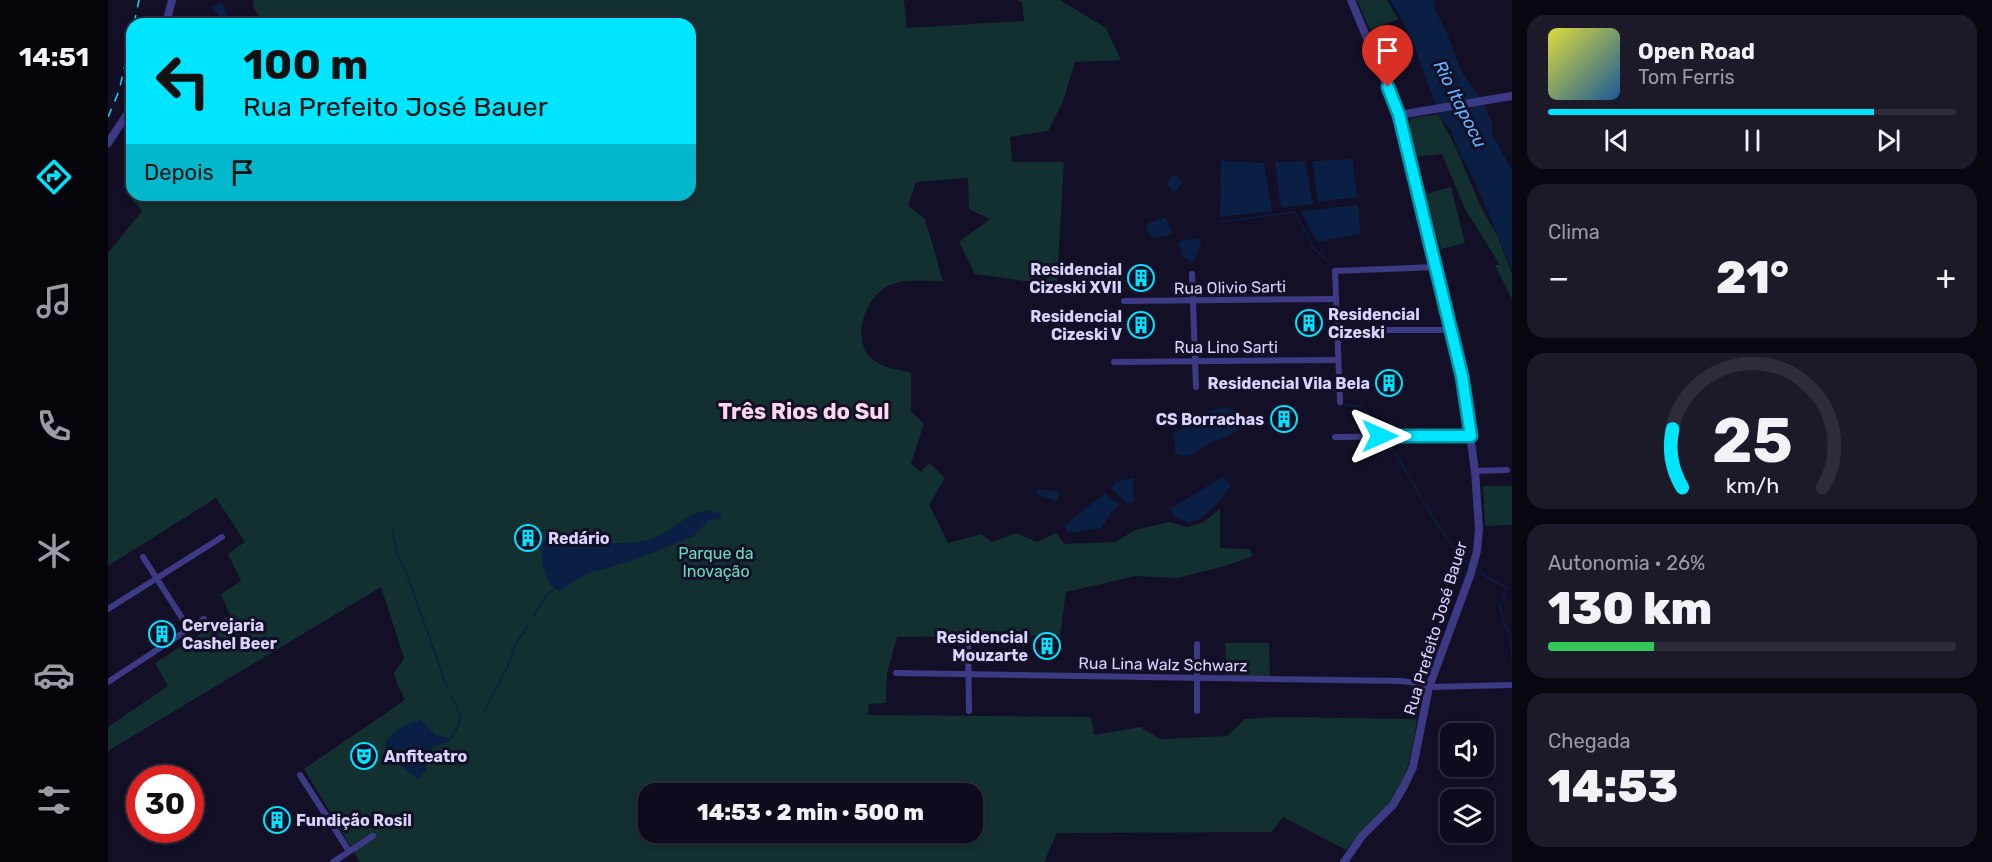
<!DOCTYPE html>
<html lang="pt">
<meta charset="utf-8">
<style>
:root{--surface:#0e0b1c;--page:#1c1929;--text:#f1f3f6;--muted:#9b9ba3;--line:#2e2b3b;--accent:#00e5ff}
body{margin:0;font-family:Rubik,sans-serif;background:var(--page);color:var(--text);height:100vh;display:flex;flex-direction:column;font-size:22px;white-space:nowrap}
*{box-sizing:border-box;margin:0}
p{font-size:20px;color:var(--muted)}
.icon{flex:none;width:33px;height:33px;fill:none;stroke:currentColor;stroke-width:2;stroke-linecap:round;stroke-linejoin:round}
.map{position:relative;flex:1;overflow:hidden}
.details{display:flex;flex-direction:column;gap:15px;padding:15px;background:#08060f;width:480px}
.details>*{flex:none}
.top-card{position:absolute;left:18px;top:18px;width:570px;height:183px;border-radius:18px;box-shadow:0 3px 9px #0003,0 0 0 2px var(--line);background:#00e5ff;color:#111;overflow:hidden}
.controls{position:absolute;left:1332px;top:723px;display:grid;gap:12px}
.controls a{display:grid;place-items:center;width:54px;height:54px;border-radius:12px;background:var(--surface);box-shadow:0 3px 9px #0003,0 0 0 2px var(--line);font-size:30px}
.speed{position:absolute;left:18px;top:765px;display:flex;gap:12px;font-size:30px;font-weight:700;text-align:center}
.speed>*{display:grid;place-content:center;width:78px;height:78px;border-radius:50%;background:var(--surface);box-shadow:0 3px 9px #0003,0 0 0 2px var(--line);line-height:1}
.speed .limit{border:9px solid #d22;background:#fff;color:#111}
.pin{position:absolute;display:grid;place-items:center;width:51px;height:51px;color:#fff;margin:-62px -26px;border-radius:50% 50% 50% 0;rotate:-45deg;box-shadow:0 0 6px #0007}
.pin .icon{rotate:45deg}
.me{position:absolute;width:66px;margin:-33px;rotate:90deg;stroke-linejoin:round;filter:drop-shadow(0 0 4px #0008)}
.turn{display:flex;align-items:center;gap:21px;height:126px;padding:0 18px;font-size:27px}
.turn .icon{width:78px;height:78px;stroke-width:2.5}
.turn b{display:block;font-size:42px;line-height:51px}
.then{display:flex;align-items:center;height:57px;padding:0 18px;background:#0003;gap:12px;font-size:22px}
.big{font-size:45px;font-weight:800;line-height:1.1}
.details .tile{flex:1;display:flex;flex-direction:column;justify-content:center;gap:9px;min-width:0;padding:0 21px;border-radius:18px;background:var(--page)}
.details .dial{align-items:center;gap:0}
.dial svg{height:156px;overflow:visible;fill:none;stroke:var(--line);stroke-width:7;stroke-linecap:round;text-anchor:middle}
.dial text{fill:var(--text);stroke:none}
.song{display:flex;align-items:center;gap:18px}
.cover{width:72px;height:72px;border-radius:9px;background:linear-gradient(135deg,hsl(60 70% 55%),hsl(210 70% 35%))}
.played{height:6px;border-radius:3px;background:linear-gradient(90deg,var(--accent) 80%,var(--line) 80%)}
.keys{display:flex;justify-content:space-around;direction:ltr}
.heat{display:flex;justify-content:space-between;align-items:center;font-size:33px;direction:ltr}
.charge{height:9px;border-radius:4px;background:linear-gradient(90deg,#34c759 26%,var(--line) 0)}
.trip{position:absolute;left:530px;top:783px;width:345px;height:60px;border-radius:18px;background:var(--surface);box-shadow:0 3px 9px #0003,0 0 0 2px var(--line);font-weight:800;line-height:60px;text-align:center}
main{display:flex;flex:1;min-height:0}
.tab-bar{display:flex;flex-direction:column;width:108px;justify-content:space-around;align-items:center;background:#06040b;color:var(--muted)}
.tab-bar .icon{width:42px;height:42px}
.tab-bar .on{color:var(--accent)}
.tab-bar b{font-size:27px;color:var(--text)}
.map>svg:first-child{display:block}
.green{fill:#12302f;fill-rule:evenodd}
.water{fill:#0a1f44}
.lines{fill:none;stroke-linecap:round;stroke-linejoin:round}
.stream{stroke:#0a1f44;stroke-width:1.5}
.minor{stroke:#3d3a85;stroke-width:6}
.tertiary{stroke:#3d3a85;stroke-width:8}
.rail{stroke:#00e5ff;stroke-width:1.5;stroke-dasharray:9 8;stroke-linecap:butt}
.route-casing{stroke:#0095a6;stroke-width:15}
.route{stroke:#00e5ff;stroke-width:10}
.labels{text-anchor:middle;stroke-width:6;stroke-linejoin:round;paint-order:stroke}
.poi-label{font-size:16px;font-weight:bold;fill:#d9d4ff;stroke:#130f26;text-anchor:end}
.street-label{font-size:16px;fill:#d9d4ff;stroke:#130f26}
.park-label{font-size:16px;fill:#5fe0c0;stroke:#130f26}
.water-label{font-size:18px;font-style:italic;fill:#62b6ff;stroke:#130f26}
.district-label{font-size:22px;font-weight:bold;fill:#ffd6f0;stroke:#130f26}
</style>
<main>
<nav class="tab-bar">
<b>14:51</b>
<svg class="icon on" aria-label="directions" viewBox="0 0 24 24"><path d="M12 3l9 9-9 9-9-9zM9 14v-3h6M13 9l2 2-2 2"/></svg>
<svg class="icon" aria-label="music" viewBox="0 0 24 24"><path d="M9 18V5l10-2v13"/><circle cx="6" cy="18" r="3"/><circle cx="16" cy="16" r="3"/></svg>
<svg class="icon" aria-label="phone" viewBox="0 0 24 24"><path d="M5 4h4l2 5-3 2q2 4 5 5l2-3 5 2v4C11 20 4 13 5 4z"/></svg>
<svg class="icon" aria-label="climate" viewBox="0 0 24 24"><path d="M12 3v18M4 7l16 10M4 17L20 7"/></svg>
<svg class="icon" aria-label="car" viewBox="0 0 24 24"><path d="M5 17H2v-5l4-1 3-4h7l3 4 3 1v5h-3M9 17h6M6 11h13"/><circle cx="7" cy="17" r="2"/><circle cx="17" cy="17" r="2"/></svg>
<svg class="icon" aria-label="filters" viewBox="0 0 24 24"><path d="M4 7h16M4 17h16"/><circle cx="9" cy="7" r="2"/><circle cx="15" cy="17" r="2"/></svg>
</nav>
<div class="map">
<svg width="1404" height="862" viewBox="0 0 1404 862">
<rect width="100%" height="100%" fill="#130f26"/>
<!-- green -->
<g class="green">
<path d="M145 0H796L799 28 916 21 914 3 909 0H952L998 28 1013 60 967 62 955 101 940 131 902 137 904 162H956L949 281H917L867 274 851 242 882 219 861 209 860 178 808 182 800 206 817 219 835 281C817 281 797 278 780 286 757 297 743 339 763 358 773 368 790 369 803 373V412L816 423 803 464 813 472 821 463 837 478 821 505 840 543 873 534 884 542 908 533 929 542 948 533 957 544 1008 542 1027 530 1061 522 1079 527 1094 523 1112 509V548L1141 549 1145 556 1117 566 1070 578 1027 576 958 592 952 635 789 637 779 673 778 703 761 704 760 715 983 717 986 735 1032 727 1052 739 1119 736 1137 719 1169 717 1309 719C1305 748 1300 778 1282 802 1270 818 1251 833 1238 850L1175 817 1163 832 949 833 936 862H252L196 769 297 700 289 683 286 673 296 658 273 587 0 751V727L60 686 47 663 122 615 113 594 133 581 120 554 137 542 108 498 0 566V253L34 211 21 196 24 191V195H582V24H155L146 8ZM540 794H864V832H540Z"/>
<path d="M1249 0H1279L1290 19 1262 30Z"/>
<path d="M1330 114 1348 148 1372 205 1389 235 1404 273V299L1387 265H1392L1357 209 1334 154 1308 157 1301 125 1304 118Z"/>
<path d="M1343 187 1357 243 1333 249 1318 194Z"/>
<path d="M1375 486H1404V525L1377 526Z"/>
<path d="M1117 643H1161L1162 677 1118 675Z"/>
</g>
<!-- water -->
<g class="water">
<path d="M1282 0H1325L1327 9 1339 33 1353 71 1377 106 1384 123V135L1404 170V270L1369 186 1348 145 1343 130 1332 117 1306 45 1294 19Z"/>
<path d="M114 2 121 18 120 20 111 16 103 7Z"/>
<path d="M1244 159 1249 197 1210 202 1204 161Z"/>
<path d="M1113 161 1156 163 1164 211 1112 217Z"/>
<path d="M1197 161 1205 204 1173 208 1167 162Z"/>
<path d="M1066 174 1074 182 1070 190 1065 192 1060 185 1059 180Z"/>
<path d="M1250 205 1253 234 1209 242 1193 211Z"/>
<path d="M1058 217 1064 233 1059 236 1044 238 1038 229 1041 223Z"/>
<path d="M1094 239 1086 262 1075 257 1071 244 1074 240Z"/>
<path d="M1117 407C1126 409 1130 414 1133 423L1128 432 1101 444 1083 455 1073 456 1067 453 1066 434 1102 411Z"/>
<path d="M1115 477 1123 486C1113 499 1096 523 1079 522 1074 521 1069 518 1065 517L1063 508Z"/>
<path d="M1025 478 1026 500 1024 504 1019 503 1003 489 1008 482Z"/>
<path d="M931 489 952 492 949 501 928 494V491Z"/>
<path d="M997 493 1012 505 1005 510 993 528 961 533 956 526Z"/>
<path d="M601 510 613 513V519L601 520 586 536 524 561 478 574 452 591C433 584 434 558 433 540 449 533 459 538 474 541 491 544 518 544 535 541 560 538 576 512 601 510Z"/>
<path d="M313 720 328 735 343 738 341 742 327 746 318 754V771L310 779 287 761 277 744C282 731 300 723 313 720Z"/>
</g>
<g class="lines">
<!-- stream -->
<g class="stream">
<path d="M1111 222 1187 212 1206 249 1221 262"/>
<path d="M1233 405 1254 406 1274 433"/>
<path d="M1278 440C1307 480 1326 530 1362 565"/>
<path d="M284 529 289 555 297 569 339 687"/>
<path d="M1371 572 1399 588 1392 606 1396 623 1402 633 1404 659"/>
<path d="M425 616 438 596 446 589"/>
<path d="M376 711 399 668 408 643 420 626"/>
<path d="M343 738C356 720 354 716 344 697"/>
</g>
<!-- minor -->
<g class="minor">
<path d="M1084 274 1088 387"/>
<path d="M1016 301 1228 299"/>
<path d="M1277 330H1343"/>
<path d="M1006 362 1230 360"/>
<path d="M1232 402 1227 271 1328 267"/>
<path d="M1227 437 1363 436"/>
<path d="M1367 471 1399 470"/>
<path d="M35 557 81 629"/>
<path d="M0 609 114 537"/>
<path d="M860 638 861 711"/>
<path d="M1089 644V711"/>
<path d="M788 673 1293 681 1310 683 1321 687 1404 685"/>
<path d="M0 682 96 619"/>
<path d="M192 775 241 851"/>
<path d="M225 862 265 836"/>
</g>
<!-- tertiary -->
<g class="tertiary">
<path d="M58 24 64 0"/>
<path d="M1291 115 1404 96"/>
<path d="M0 143 24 107"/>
<path d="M1236 862 1254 836 1285 805 1296 786 1305 767 1321 687 1363 573 1369 551 1371 529 1367 471 1354 376 1328 267 1291 115 1243 0"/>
</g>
<!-- rail -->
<g class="rail">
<path d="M26 24 31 0"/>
<path d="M0 117 11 91 24 34"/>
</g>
</g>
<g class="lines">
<defs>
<path id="route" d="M1272 436H1363L1354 376 1291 115 1280 87"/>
</defs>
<!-- route casing -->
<use href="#route" class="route-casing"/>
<!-- route -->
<use href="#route" class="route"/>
</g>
<!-- icons -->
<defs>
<symbol id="building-ring" viewBox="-11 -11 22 22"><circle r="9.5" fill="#130f26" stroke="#00e5ff" stroke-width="1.5"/><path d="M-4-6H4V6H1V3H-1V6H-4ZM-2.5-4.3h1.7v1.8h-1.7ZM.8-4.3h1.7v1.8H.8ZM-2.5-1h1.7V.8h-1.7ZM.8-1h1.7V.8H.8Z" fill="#00e5ff"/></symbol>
<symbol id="theatre-ring" viewBox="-11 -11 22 22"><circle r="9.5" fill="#130f26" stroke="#00e5ff" stroke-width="1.5"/><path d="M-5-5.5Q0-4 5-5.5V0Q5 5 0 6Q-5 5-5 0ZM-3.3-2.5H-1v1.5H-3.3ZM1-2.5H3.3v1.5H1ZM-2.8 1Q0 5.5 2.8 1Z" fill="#00e5ff"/></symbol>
</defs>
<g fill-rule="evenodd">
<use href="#building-ring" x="1018" y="263" width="30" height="30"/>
<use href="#building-ring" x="1186" y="308" width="30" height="30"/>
<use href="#building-ring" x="1018" y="310" width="30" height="30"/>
<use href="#building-ring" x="1266" y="368" width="30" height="30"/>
<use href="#building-ring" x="1161" y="404" width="30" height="30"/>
<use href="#building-ring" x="405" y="523" width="30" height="30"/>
<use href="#building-ring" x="39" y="619" width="30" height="30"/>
<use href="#building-ring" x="924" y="631" width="30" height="30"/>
<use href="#theatre-ring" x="241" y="741" width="30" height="30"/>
<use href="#building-ring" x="154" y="805" width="30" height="30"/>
</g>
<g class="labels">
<!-- poi labels -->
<g class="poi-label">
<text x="1014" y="275">Residencial<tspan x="1014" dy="18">Cizeski XVII</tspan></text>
<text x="1220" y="320" text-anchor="start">Residencial<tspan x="1220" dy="18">Cizeski</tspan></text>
<text x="1014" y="322">Residencial<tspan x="1014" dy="18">Cizeski V</tspan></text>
<text x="1262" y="389">Residencial Vila Bela</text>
<text x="1156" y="425">CS Borrachas</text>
<text x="440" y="544" text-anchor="start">Redário</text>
<text x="74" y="631" text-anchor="start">Cervejaria<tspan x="74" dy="18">Cashel Beer</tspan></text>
<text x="920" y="643">Residencial<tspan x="920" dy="18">Mouzarte</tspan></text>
<text x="276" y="762" text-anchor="start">Anfiteatro</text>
<text x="188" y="826" text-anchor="start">Fundição Rosil</text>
</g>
<!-- street labels -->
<g class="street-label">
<text transform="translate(1122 287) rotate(-1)" y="6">Rua Olivio Sarti</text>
<text x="1118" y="353">Rua Lino Sarti</text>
<text transform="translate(1327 628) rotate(-73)" y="6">Rua Prefeito José Bauer</text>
<text transform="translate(1055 664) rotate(1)" y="6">Rua Lina Walz Schwarz</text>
</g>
<!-- park labels -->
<g class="park-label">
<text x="608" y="559">Parque da<tspan x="608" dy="18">Inovação</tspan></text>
</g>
<!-- water labels -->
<g class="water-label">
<text transform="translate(1352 104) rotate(63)" y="6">Rio Itapocu</text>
</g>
<!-- district labels -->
<g class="district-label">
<text x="696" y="419">Três Rios do Sul</text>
</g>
</g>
</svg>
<div class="controls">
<a><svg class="icon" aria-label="sound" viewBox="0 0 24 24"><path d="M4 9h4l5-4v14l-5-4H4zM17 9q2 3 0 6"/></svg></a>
<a><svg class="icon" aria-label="layers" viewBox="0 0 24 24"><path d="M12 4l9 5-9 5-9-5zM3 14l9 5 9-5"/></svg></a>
</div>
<div class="speed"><div class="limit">30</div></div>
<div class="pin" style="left:1280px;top:87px;background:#d93025"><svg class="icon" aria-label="arrive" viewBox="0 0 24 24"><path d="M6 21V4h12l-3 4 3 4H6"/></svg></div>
<svg class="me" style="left:1272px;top:436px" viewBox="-20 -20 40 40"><path d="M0-17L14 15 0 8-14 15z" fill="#00e5ff" stroke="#fff" stroke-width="4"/></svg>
<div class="trip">14:53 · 2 min · 500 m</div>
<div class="top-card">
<div class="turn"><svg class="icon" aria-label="left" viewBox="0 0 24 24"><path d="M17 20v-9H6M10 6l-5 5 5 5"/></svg><div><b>100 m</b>Rua Prefeito José Bauer</div></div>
<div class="then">Depois<svg class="icon" aria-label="arrive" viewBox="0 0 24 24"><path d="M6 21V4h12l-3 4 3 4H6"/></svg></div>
</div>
</div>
<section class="details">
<div class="tile">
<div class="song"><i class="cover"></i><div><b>Open Road</b><p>Tom Ferris</p></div></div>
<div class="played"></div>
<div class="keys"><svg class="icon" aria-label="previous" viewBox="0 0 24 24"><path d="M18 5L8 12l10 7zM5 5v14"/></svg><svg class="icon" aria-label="pause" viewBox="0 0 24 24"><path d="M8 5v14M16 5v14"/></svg><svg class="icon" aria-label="next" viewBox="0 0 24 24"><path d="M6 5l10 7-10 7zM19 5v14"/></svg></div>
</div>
<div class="tile"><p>Clima</p>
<div class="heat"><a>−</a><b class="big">21°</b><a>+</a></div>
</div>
<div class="tile dial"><svg viewBox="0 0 100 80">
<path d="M14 69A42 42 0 1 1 86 69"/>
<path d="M14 69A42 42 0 0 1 9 39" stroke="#00e5ff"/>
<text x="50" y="56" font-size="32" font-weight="700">25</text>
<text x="50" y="72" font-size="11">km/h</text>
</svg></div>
<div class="tile"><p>Autonomia · 26%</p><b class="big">130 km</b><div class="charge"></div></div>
<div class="tile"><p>Chegada</p><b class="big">14:53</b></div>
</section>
</main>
